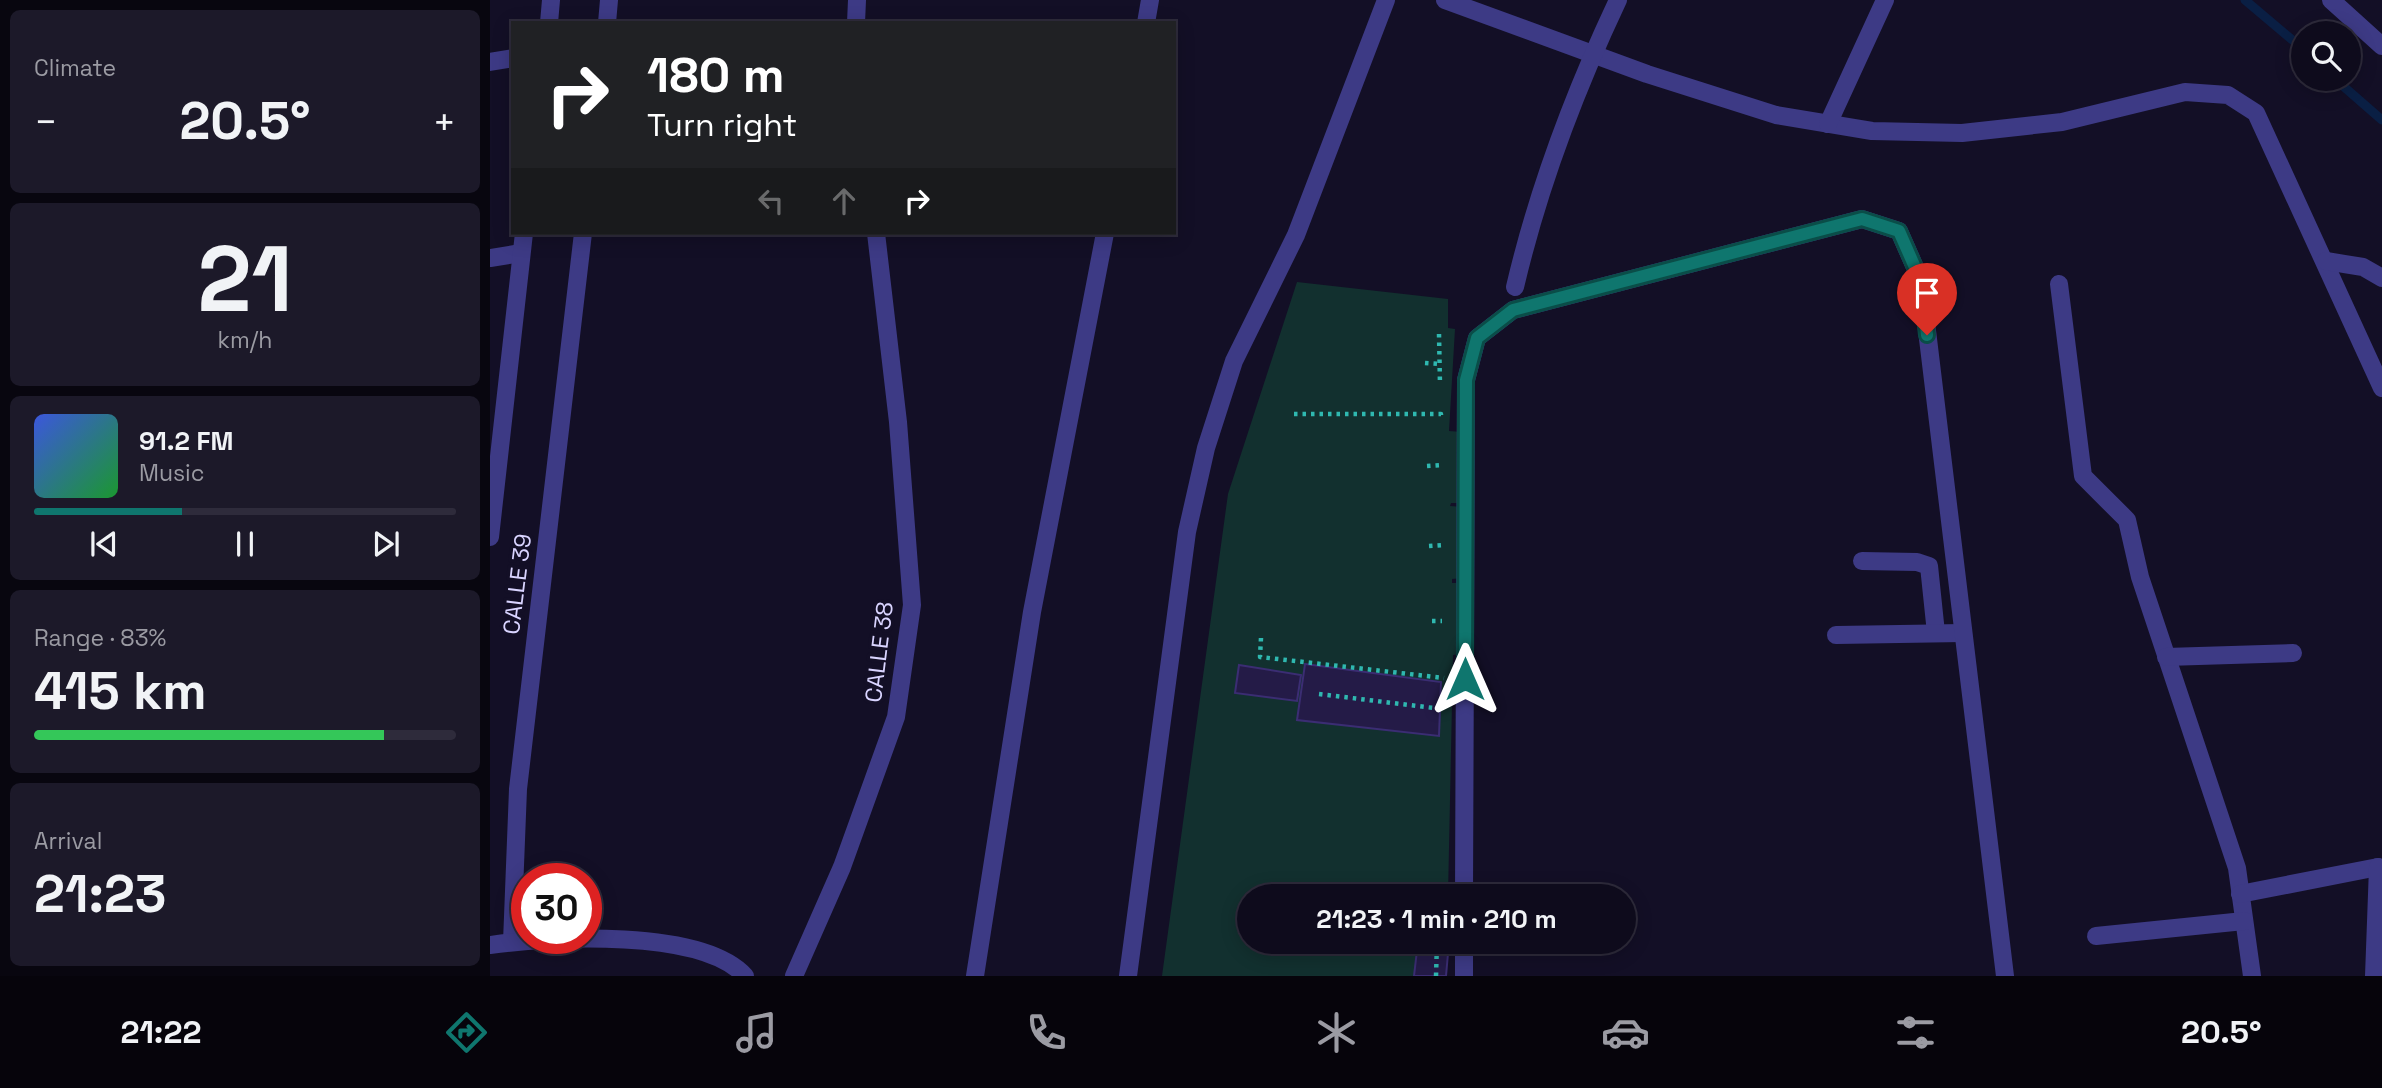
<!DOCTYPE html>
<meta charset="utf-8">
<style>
:root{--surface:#0e0b1c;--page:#1c1929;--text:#f1f3f6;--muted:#9b9ba3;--line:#2e2b3b;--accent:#0f766e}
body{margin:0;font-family:"Space Grotesk",sans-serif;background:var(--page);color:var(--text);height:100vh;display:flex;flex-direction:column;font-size:26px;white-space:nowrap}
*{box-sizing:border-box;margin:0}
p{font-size:23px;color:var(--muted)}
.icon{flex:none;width:38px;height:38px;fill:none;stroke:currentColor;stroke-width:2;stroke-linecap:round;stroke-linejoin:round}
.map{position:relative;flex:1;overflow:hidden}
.drawer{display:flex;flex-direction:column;gap:10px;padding:10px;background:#08060f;width:490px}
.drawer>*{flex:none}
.top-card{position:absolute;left:21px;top:21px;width:665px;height:214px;border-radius:0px;box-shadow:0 4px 18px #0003,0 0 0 2px var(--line);background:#202124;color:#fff;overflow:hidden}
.fabs{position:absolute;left:1801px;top:21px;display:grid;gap:14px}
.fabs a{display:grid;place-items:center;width:70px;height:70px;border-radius:50%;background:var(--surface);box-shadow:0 4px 18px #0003,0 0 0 2px var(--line);font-size:35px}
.speed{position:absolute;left:21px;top:863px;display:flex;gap:14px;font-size:35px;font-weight:700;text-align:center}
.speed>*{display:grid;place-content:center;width:91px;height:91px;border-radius:50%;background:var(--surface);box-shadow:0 4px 18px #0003,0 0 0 2px var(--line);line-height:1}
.speed .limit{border:10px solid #d22;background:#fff;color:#111}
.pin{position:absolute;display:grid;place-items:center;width:60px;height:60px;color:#fff;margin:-72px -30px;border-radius:50% 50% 50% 0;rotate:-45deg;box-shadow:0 0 7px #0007}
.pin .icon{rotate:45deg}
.me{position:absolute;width:77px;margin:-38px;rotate:0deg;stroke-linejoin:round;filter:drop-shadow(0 0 5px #0008)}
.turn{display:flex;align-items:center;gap:24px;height:147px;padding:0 21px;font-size:32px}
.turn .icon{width:91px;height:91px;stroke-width:2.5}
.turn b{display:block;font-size:49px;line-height:60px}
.lanes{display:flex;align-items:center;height:66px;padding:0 21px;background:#0003;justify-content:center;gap:35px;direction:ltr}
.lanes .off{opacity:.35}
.big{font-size:52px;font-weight:800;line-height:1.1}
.drawer .tile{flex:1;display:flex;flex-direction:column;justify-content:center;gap:10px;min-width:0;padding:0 24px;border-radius:10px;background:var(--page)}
.drawer .dial{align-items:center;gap:0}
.dial b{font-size:91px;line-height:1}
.song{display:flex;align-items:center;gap:21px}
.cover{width:84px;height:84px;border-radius:10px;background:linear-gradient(135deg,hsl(230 70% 55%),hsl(130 70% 35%))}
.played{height:7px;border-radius:4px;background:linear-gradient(90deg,var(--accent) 35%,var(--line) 35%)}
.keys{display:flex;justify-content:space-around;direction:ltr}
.heat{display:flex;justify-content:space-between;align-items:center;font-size:38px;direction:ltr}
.charge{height:10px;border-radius:5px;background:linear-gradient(90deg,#34c759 83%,var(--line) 0)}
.trip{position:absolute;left:747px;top:884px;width:399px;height:70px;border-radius:35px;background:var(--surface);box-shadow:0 4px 18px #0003,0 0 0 2px var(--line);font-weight:800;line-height:70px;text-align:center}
.dock{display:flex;height:112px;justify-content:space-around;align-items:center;background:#06040b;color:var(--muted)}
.dock .icon{width:49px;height:49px}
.dock .selected{color:var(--accent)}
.dock b{font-size:32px;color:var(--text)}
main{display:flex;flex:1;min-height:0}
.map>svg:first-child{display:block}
.green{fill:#12302f}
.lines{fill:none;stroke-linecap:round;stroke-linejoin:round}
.stream{stroke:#0a1f44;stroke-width:9}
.building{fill:#241b47;stroke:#3b2d73;stroke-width:2}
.path{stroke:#2fb8b0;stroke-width:4.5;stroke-dasharray:3.5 5;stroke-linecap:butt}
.minor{stroke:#3d3a85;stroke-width:18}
.route-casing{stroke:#0a4d48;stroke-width:18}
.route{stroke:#0f766e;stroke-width:12}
.labels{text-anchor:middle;stroke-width:7;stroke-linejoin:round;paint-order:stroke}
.street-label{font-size:23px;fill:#d9d4ff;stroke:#130f26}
</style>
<main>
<section class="drawer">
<div class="tile"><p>Climate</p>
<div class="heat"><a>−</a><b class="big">20.5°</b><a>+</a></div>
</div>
<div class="tile dial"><b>21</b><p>km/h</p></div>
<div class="tile">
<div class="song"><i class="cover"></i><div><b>91.2 FM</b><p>Music</p></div></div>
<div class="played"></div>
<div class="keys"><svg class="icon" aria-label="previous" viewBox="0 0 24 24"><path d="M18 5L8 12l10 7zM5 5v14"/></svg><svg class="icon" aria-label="pause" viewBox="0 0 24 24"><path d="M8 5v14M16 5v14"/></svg><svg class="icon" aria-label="next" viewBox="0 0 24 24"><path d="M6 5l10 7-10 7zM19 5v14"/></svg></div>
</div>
<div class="tile"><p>Range · 83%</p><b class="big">415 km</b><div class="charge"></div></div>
<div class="tile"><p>Arrival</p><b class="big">21:23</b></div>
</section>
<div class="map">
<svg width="1892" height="976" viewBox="0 0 1892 976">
<rect width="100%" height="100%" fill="#130f26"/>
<!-- green -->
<path class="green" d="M807 282 958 299V328L965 329 959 431 972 432 971 503H961L960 506 974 507 973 578 962 579V583H972L971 654 963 655 958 896H760V942H957L956 976H672L738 494Z"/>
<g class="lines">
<!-- stream -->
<g class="stream">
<path d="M1755 0 1813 49"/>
<path d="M1845 79 1892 120"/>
</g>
</g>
<!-- building -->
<g class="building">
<path d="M815 664 951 682 949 736 807 720Z"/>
<path d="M749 665 811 675 807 701 745 693Z"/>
<path d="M928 942H959L956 976H924Z"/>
</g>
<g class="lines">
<!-- path -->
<g class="path">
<path d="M949 334 950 385"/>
<path d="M935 363 949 364"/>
<path d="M804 414H951V419"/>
<path d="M937 466 952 465"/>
<path d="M939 546 953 545"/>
<path d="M942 621H952"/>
<path d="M771 638 770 657 954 678"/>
<path d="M829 694 952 709"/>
<path d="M946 976 947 942"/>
</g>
<!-- minor -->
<g class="minor">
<path d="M955 0 1157 74 1286 115 1382 131 1472 133 1572 122 1695 92 1738 95 1766 113 1892 388"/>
<path d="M1841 0 1892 46"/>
<path d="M59 23 61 0"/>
<path d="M117 23 119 0"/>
<path d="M366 23 367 0"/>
<path d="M656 23 660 0"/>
<path d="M0 62 23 58"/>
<path d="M1338 124 1395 0"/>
<path d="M0 258 31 253"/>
<path d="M1836 261 1873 267 1892 278"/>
<path d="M1569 284 1593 476 1637 520 1650 577 1747 868 1762 976"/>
<path d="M1025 287C1048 189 1085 91 1128 0"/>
<path d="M0 537 34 233"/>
<path d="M1372 561 1427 562 1439 566 1446 633"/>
<path d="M1346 635 1473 633"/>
<path d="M1676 657 1803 653"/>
<path d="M1750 894 1888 867 1892 874"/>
<path d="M974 896 976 380 987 338 1023 310 1372 219 1409 231 1431 281 1515 976"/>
<path d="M1606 936 1754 921"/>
<path d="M22 942 28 789 93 233"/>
<path d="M0 945C62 937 211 928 255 976"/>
<path d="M304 976 352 867 406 717 422 605 408 422 386 233"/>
<path d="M485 976 542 612 615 233"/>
<path d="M638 976 697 532 716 448 744 361 806 235 896 0"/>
<path d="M974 976V942"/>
<path d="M1884 976 1888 867 1887 976"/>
</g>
</g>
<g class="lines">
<defs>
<path id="route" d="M975 679 976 380 987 338 1023 310 1372 219 1409 231 1431 281 1437 335"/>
</defs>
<!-- route casing -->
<use href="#route" class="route-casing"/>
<!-- route -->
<use href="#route" class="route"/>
</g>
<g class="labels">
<!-- street labels -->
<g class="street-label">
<text transform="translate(27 584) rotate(-83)" y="8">CALLE 39</text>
<text transform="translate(389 652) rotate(-83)" y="8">CALLE 38</text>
</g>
</g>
</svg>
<div class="fabs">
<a><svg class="icon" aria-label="search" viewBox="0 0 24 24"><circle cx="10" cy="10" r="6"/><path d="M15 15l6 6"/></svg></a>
</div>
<div class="speed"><div class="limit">30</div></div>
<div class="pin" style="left:1437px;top:335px;background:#d93025"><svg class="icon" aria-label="arrive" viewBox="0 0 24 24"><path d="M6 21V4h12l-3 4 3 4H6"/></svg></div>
<svg class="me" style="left:975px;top:679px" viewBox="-20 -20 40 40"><path d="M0-17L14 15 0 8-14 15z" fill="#0f766e" stroke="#fff" stroke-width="4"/></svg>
<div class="trip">21:23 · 1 min · 210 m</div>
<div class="top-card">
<div class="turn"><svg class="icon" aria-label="right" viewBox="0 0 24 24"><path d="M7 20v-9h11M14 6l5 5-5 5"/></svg><div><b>180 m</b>Turn right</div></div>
<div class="lanes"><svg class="icon off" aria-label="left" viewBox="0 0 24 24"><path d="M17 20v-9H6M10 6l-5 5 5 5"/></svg><svg class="icon off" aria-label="ahead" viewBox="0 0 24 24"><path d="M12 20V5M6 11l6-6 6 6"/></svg><svg class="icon" aria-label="right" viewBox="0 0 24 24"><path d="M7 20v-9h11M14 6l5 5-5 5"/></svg></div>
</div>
</div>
</main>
<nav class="dock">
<b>21:22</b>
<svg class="icon selected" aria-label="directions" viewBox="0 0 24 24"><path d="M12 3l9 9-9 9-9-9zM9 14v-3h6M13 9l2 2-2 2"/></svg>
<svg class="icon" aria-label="music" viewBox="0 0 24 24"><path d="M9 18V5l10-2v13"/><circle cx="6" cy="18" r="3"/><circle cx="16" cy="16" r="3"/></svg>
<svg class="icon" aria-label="phone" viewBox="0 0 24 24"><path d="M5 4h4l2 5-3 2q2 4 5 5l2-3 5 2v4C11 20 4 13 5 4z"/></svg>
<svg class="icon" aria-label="climate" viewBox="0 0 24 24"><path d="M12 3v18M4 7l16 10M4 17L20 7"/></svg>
<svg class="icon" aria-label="car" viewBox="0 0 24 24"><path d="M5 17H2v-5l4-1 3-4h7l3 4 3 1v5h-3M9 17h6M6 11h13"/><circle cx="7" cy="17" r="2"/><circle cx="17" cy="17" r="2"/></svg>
<svg class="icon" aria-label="filters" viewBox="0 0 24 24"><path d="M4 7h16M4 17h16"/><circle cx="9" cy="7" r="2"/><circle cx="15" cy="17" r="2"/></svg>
<b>20.5°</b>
</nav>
